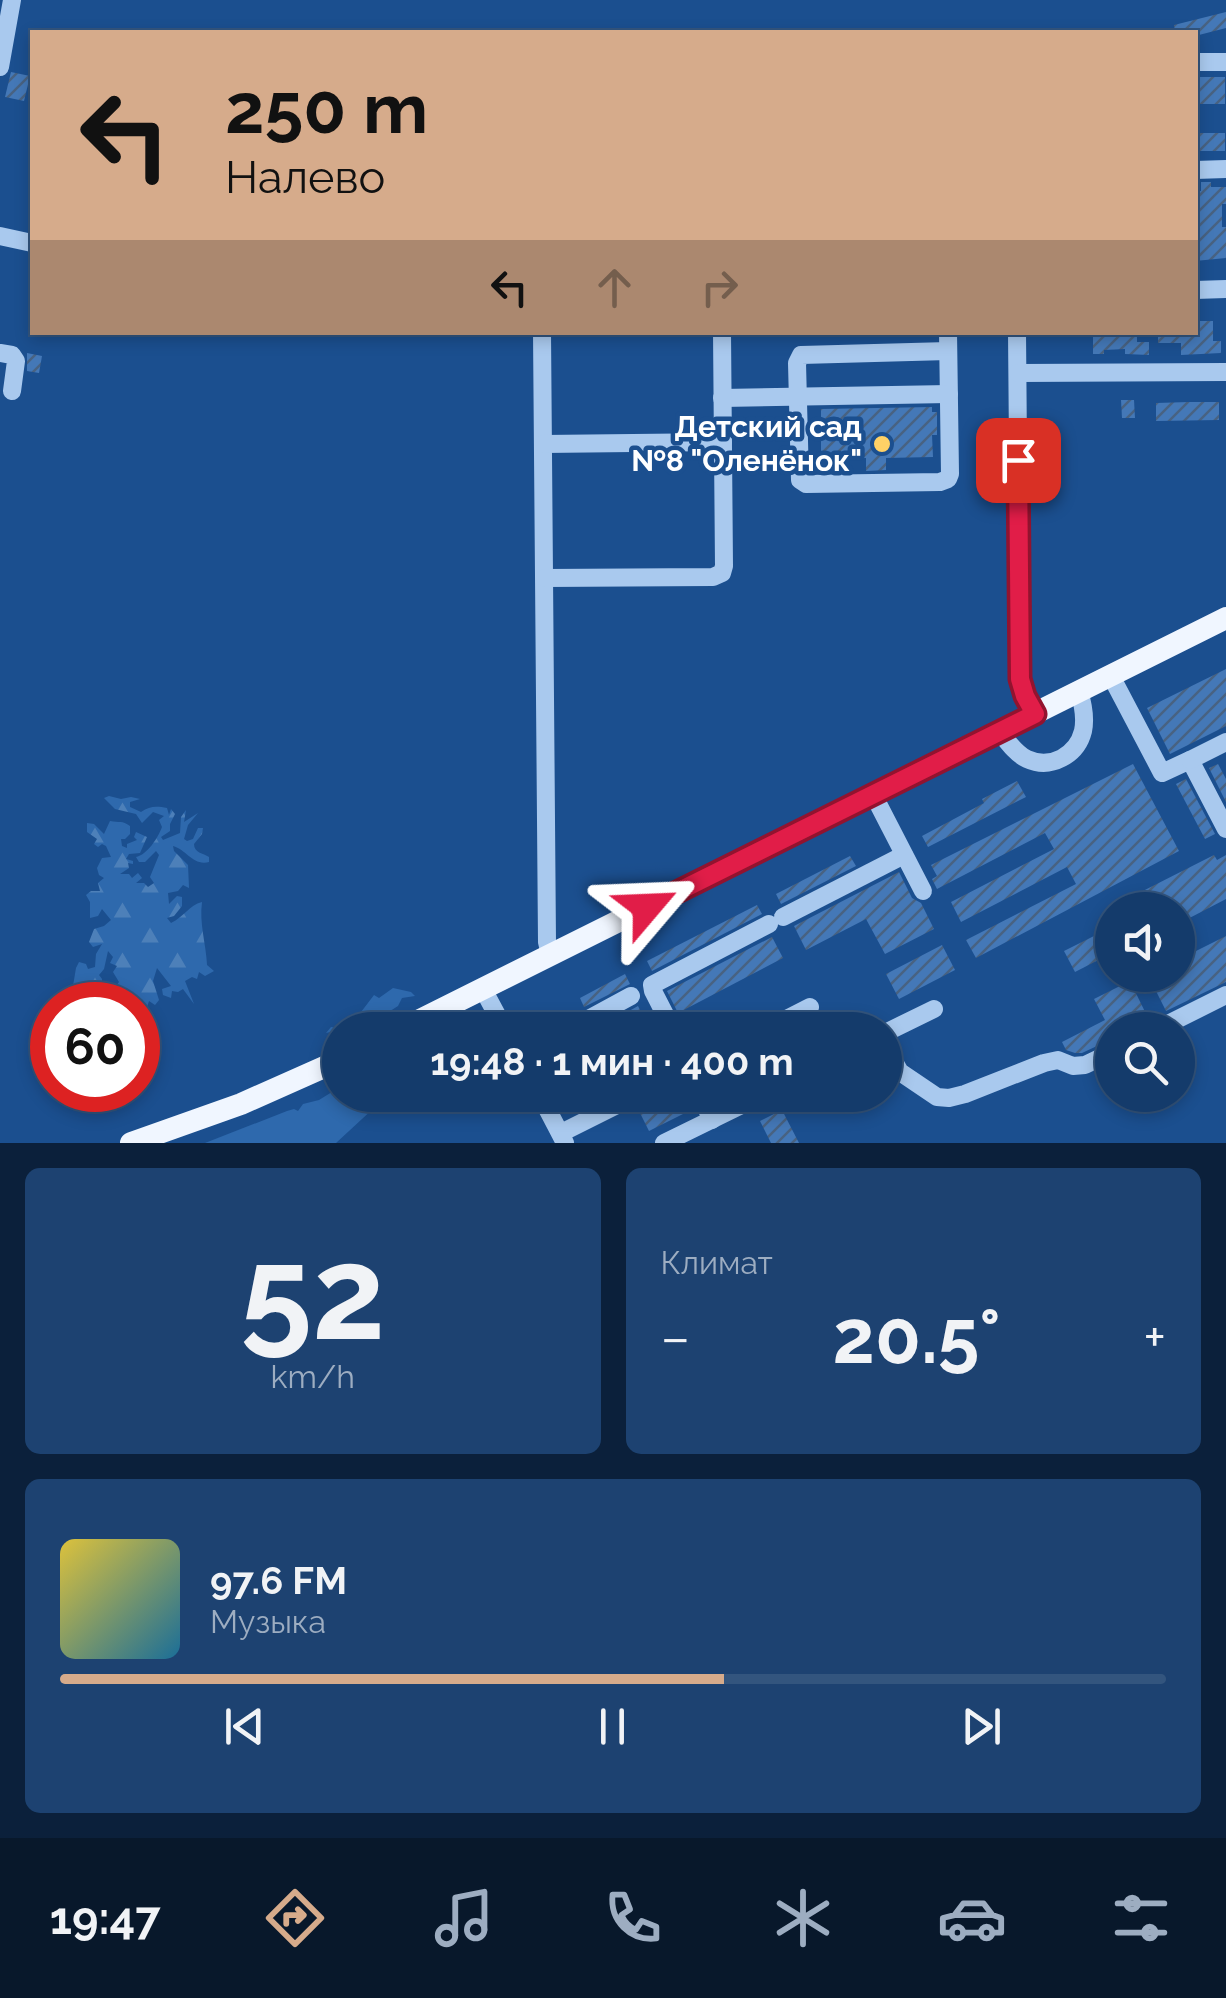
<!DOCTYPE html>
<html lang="ru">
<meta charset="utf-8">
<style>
:root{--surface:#143b6b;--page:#1d4271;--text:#f1f3f6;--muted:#9dadc1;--line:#33557e;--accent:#d6ab8b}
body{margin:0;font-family:Raleway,sans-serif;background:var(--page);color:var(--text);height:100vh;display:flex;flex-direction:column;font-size:38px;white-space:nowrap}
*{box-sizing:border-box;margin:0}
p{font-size:32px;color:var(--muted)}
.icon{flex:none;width:55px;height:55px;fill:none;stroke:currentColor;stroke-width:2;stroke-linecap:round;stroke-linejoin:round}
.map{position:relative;height:1143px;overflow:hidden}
.drawer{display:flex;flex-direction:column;gap:25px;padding:25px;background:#0b203b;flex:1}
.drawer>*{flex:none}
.guide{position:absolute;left:30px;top:30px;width:1168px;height:305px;border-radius:0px;box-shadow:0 5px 15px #0003,0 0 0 2px var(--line);background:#d6ab8b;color:#111;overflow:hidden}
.buttons{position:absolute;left:1095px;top:892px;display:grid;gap:20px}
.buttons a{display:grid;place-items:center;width:100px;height:100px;border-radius:50%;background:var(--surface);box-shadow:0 5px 15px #0003,0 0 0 2px var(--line);font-size:50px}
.speed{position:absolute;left:30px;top:982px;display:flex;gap:20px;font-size:50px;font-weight:700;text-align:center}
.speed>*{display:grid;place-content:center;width:130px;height:130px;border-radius:50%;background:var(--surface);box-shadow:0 5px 15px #0003,0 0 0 2px var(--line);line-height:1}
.speed .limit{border:15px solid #d22;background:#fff;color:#111}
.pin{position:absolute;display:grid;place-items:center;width:85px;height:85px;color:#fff;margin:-42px;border-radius:20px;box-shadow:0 5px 15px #0006}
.me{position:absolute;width:110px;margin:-55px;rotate:64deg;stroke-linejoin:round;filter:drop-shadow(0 0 8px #0008)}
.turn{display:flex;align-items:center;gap:35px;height:210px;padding:0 30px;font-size:45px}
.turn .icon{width:130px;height:130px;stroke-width:2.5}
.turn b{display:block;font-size:70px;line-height:85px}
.lanes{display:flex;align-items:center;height:95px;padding:0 30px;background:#0003;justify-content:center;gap:50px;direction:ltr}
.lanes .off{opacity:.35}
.big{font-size:75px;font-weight:700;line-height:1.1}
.drawer .widget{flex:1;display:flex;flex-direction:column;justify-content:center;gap:15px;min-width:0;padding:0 35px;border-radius:15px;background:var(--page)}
.drawer .dial{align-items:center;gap:0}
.dial b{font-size:130px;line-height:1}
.song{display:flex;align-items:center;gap:30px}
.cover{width:120px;height:120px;border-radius:15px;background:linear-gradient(135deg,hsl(50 70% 55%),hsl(200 70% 35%))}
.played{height:10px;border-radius:5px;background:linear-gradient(90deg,var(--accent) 60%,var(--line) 60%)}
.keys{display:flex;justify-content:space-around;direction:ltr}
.heat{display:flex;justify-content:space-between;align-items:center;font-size:55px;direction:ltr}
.drawer .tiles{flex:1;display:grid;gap:25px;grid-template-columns:1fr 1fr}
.widget:last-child{grid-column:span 2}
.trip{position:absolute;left:322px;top:1012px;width:580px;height:100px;border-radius:50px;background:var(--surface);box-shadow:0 5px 15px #0003,0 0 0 2px var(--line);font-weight:700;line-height:100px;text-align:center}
.dock{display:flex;height:160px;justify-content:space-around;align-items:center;background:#08182b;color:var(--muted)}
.dock .icon{width:70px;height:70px}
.dock .active{color:var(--accent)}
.dock b{font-size:45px;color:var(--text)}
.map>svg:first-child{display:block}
.green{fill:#2e69ad}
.forest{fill:url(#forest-firs)}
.building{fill:url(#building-hatch)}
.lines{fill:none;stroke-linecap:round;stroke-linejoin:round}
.minor{stroke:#a9c9ee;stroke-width:18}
.major{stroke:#f0f6ff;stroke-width:22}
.route-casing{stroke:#92132f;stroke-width:25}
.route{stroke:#e11d48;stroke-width:18}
.poi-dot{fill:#ffd166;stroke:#1b4f8f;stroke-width:4}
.labels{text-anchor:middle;stroke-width:9;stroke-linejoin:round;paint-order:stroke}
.poi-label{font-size:30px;font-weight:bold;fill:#fff;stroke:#1b4f8f;text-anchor:end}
</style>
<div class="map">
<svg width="1226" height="1143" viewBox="0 0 1226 1143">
<defs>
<pattern id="forest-firs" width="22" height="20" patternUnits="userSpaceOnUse" patternTransform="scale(2.5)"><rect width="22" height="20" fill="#2e69ad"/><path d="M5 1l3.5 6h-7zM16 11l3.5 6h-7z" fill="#4d80b9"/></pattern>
<pattern id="building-hatch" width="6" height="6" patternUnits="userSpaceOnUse" patternTransform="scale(2.5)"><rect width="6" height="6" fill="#4478b7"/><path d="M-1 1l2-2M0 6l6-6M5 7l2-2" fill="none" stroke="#486282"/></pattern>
</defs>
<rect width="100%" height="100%" fill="#1b4f8f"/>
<!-- green -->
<g class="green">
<path d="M393 988 411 992 415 996 402 998 398 1006 387 1013 377 1012 354 1027 326 1033 331 1027 337 1028 349 1017 358 1016 374 995 379 998Z"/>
<path d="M340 1087V1095H388L336 1143H205L287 1111 294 1109 298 1111 303 1104 319 1100Z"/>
</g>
<!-- forest -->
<path class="forest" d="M109 796 121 799 131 797 140 799 130 802V807L141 812C150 806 156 806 167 808L169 815 171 809 175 814 170 824V831L161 837 163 840 180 833 181 817 186 810 184 822 198 813 188 825 184 839 187 841 193 839 198 828H203L202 834 194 844C194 853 203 853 209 857V862C193 866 187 850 173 846L174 851 188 865 189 888 183 885 178 891 168 893 169 904 177 896 182 897V906L174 916 167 918 171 923C184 917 189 905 202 902 199 923 206 944 207 965L214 971 205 976 199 972 197 979 192 977 185 981 194 1004 183 989 178 992 172 991 171 998 163 995 162 989 171 986 157 968 153 981 159 1000 155 1005 149 1001 147 1007 141 1010 138 1009V1005H117L105 996 106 990 114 989 119 982 113 972 117 966 110 963 113 957 108 951 104 969 99 975 102 979V992L95 983 93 988 86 983 89 990 84 1005H80L82 996 74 1005H62V1000L72 992 76 968 79 962 86 964 88 969 95 967 96 954 102 944 93 947 89 942 94 929 104 926 111 920 102 909 98 916 90 918V902L86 895 91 891H100L98 883 104 878 99 875 97 868 102 858 111 857 106 846 102 844 98 847 94 844 97 839 87 832V823L94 824 104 834 110 821C119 823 122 820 130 826V834L125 839H121L122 846 127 848V844L137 840 134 837 136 832 147 837 140 853 129 854 126 859 133 861V864L128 863 129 868 120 874H129L132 878 138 873 142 878 136 883H144L148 887 154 883 150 877 159 855 156 851 145 862H139L136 857C147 855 158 838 162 827L159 820 164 816 153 812 142 823 136 814 115 809 104 798Z"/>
<!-- building -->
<g class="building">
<path d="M1226 12V28L1195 36V32H1175L1174 25Z"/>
<path d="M11 72 30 76 24 101 5 97Z"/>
<rect x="1195" y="77" width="30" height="27"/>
<rect x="1195" y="133" width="30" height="18"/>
<path d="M1201 182H1211V187H1226V204H1222V227H1226V258L1195 261V191H1201Z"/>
<path d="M1195 321H1213V341H1221V353L1181 355V343H1158V332H1195Z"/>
<path d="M1093 332H1137V342H1149V355L1125 354V349L1104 350V354H1093Z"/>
<path d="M27 353 42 356 39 373 27 371Z"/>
<path d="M1121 400H1134L1135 418H1122Z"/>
<path d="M1189 402H1219V420L1156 421V403Z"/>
<path d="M932 407V412H937V435H932L933 457 886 458V470L866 471V458L821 459V435H811V419H821V409Z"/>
<path d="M1226 669V726L1170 754 1147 708Z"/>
<path d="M1133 764 1179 851 976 958 966 940 1076 884 1067 867 961 922 951 902 1054 849 1045 833 937 889 932 879 937 876 931 865Z"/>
<path d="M1218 764 1226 779V802L1209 768Z"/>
<path d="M1186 779 1215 834 1205 839 1176 784Z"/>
<path d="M1017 781 1026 797 928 847 922 836 984 803 982 799Z"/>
<path d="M1214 855 1217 860 1226 855V899L1178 924V910H1134L1129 898Z"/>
<path d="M850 856 856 866 781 904 776 894Z"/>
<path d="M899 872 912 898 921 903 934 929 885 954 866 919 806 950 794 926Z"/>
<path d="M757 905 762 914 652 971 647 961Z"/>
<path d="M1106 930 1112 942V953L1075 972 1064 951Z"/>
<path d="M1226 936V982L1166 1011 1148 975H1178V960Z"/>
<path d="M772 937 783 958 678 1013 667 991Z"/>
<path d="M942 945 955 970 899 999 886 974Z"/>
<path d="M625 974 630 984 584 1007 580 998Z"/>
<path d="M1130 981 1149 1020 1144 1028 1112 1030V1039L1082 1053H1075L1066 1050 1062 1042 1105 1020 1094 999Z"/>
<path d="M638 1006 650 1030H598L597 1029Z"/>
<path d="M659 1095H681L689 1111 649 1131 638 1109Z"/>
<path d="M782 1110 799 1143H771L760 1121Z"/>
</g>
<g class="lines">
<!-- minor -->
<g class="minor">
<path d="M1195 62H1226"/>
<path d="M0 67 12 0"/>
<path d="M1195 170 1226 169"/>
<path d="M0 236 32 243"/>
<path d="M1195 290 1226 289"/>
<path d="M542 332 547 942 550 955"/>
<path d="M948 332 950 474 948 479 940 482 806 484 800 480 797 363 801 355 948 351"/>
<path d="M1017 332 1020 679 1025 696 1035 714"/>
<path d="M0 353 12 355 16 361 12 391"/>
<path d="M1018 373 1226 372"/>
<path d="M722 398 949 394"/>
<path d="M543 444 723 442"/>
<path d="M545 578 713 577 722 573 724 566 722 332"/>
<path d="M1111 676 1162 773 1190 760 1226 829"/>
<path d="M999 731C1007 741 1016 754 1027 759 1051 770 1077 755 1083 731 1086 717 1083 704 1079 691"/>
<path d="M1190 760 1226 742"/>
<path d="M873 794 923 891"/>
<path d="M783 917 904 855"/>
<path d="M483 989 505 1030"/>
<path d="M577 1030 585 1021 631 996"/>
<path d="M673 1030 653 991 652 985 769 924"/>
<path d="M765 1030 810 1007"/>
<path d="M1156 1030 1226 995"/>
<path d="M885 1033 934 1009"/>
<path d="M885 1046 900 1072 937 1097 949 1098 965 1094 1044 1063 1058 1060 1073 1066 1085 1065 1112 1052"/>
<path d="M540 1095 565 1143"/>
<path d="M700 1095 712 1120"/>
<path d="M561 1133 637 1095"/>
<path d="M664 1143 762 1095"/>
</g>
<!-- major -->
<g class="major">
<path d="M400 1030 1226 618"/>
<path d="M131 1143 241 1104 340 1060"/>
</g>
</g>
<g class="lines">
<defs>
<path id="route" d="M647 907 1035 714 1025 696 1020 679 1018 460"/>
</defs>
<!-- route casing -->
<use href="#route" class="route-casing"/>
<!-- route -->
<use href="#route" class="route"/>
</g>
<!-- markers -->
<circle class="poi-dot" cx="882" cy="444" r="10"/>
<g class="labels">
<!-- poi labels -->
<g class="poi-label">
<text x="862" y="437">Детский сад<tspan x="862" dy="34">№8 "Оленёнок"</tspan></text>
</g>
</g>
</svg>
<div class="buttons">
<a><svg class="icon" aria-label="sound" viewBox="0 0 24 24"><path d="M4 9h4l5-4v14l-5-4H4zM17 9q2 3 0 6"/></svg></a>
<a><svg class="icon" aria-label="search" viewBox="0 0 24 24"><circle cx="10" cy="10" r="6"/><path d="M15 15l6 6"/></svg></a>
</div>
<div class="speed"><div class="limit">60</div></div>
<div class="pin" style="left:1018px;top:460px;background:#d93025"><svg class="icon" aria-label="arrive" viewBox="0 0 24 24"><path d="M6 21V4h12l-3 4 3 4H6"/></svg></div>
<svg class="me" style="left:647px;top:907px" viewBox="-20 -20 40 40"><path d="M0-17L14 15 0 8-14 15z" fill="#e11d48" stroke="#fff" stroke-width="4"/></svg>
<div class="trip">19:48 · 1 мин · 400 m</div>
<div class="guide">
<div class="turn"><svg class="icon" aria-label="left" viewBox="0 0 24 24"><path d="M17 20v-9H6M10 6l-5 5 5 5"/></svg><div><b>250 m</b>Налево</div></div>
<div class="lanes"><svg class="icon" aria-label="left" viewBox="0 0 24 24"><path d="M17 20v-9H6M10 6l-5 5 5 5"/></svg><svg class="icon off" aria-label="ahead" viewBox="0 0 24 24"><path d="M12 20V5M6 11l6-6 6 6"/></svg><svg class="icon off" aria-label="right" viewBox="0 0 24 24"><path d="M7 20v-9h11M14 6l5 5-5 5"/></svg></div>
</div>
</div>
<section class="drawer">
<div class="tiles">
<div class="widget dial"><b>52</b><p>km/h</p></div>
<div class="widget"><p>Климат</p>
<div class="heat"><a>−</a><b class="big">20.5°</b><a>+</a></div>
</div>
<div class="widget">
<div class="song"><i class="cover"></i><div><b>97.6 FM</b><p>Музыка</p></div></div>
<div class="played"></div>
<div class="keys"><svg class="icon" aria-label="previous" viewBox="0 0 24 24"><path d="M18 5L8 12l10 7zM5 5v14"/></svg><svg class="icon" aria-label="pause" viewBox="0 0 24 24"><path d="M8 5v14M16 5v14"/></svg><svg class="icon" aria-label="next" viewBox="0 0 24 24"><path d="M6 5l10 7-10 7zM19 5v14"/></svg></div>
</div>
</div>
</section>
<nav class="dock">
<b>19:47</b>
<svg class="icon active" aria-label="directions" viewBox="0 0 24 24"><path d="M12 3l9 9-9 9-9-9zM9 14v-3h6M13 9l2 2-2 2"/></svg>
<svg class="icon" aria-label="music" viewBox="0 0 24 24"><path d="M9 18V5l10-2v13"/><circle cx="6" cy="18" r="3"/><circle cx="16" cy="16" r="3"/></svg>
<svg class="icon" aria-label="phone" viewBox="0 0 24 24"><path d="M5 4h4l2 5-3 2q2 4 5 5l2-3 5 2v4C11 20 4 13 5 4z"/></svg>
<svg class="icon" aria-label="climate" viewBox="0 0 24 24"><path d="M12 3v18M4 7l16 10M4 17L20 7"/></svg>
<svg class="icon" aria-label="car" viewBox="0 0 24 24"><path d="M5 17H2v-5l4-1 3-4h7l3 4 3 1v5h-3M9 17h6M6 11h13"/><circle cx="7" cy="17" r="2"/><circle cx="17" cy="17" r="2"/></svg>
<svg class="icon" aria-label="filters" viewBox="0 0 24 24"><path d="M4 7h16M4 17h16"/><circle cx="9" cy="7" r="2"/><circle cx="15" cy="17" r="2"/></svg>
</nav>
